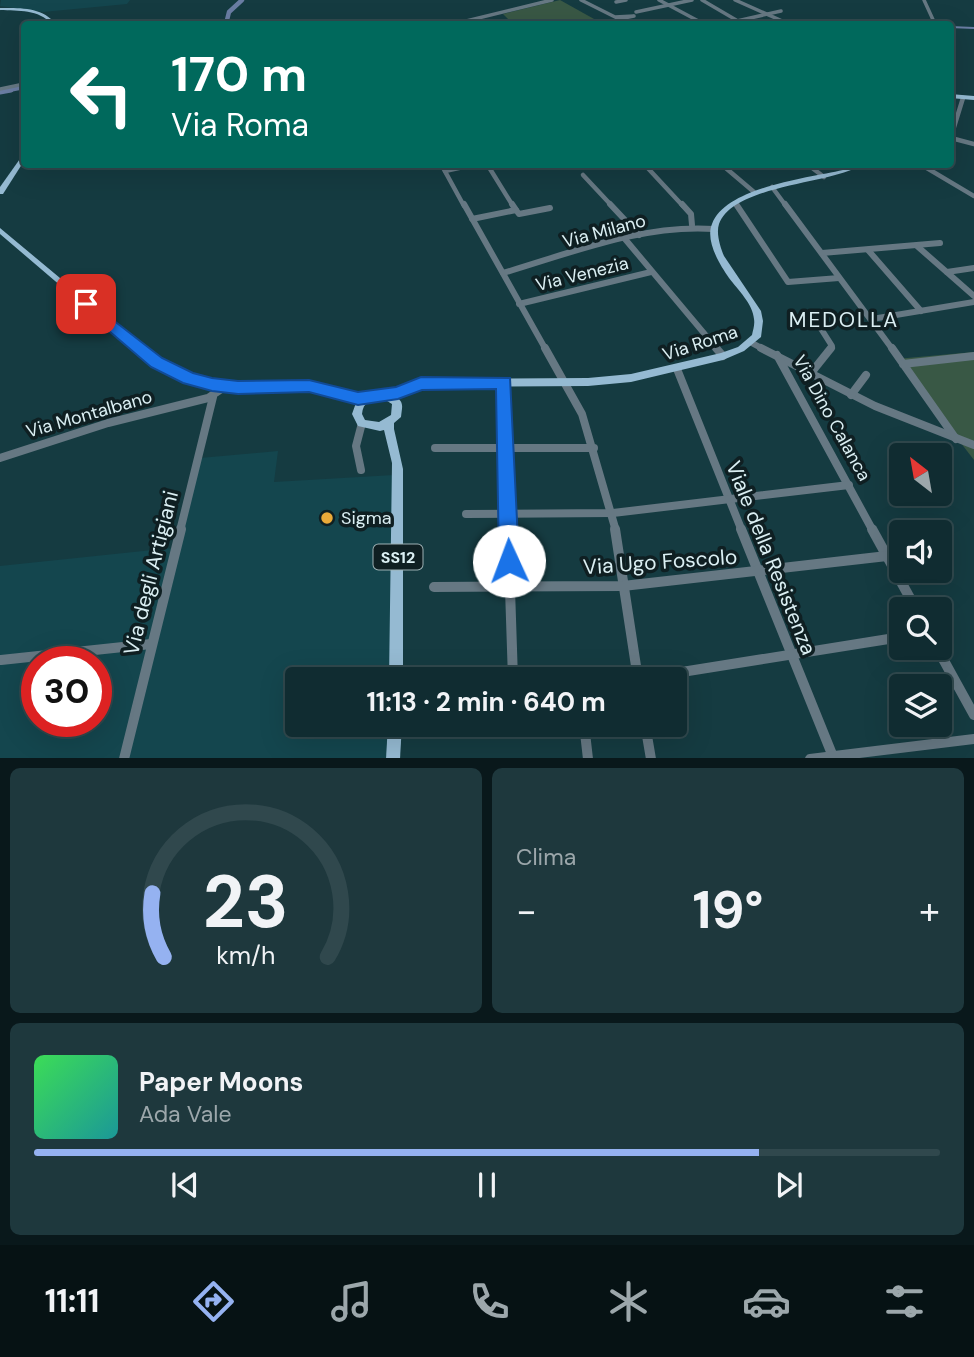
<!DOCTYPE html>
<html lang="it">
<meta charset="utf-8">
<style>
:root{--surface:#102c31;--page:#1e383d;--text:#f1f3f6;--muted:#9ca7ab;--line:#30484d;--accent:#95b2f1}
body{margin:0;font-family:"DM Sans",sans-serif;background:var(--page);color:var(--text);height:100vh;display:flex;flex-direction:column;font-size:26px;white-space:nowrap}
*{box-sizing:border-box;margin:0}
p{font-size:23px;color:var(--muted)}
.icon{flex:none;width:38px;height:38px;fill:none;stroke:currentColor;stroke-width:2;stroke-linecap:round;stroke-linejoin:round}
.map{position:relative;height:758px;overflow:hidden}
.side{display:flex;flex-direction:column;gap:10px;padding:10px;background:#09181b;flex:1}
.side>*{flex:none}
.top-card{position:absolute;left:21px;top:21px;width:933px;height:147px;border-radius:7px;box-shadow:0 7px 28px #0002,0 0 0 2px var(--line);background:#00695c;color:#fff;overflow:hidden}
.needle{width:46px;rotate:329deg}
.fabs{position:absolute;left:889px;top:443px;display:grid;gap:14px}
.fabs a{display:grid;place-items:center;width:63px;height:63px;border-radius:7px;background:var(--surface);box-shadow:0 7px 28px #0002,0 0 0 2px var(--line);font-size:35px}
.speed{position:absolute;left:21px;top:646px;display:flex;gap:14px;font-size:35px;font-weight:700;text-align:center}
.speed>*{display:grid;place-content:center;width:91px;height:91px;border-radius:50%;background:var(--surface);box-shadow:0 7px 28px #0002,0 0 0 2px var(--line);line-height:1}
.speed .limit{border:10px solid #d22;background:#fff;color:#111}
.pin{position:absolute;display:grid;place-items:center;width:60px;height:60px;color:#fff;margin:-30px;border-radius:14px;box-shadow:0 4px 10px #0006}
.me{position:absolute;width:77px;margin:-38px;rotate:358deg;stroke-linejoin:round;filter:drop-shadow(0 0 5px #0008)}
.turn{display:flex;align-items:center;gap:24px;height:147px;padding:0 35px;font-size:32px}
.turn .icon{width:91px;height:91px;stroke-width:2.5}
.turn b{display:block;font-size:49px;line-height:60px}
.big{font-size:52px;font-weight:700;line-height:1.1}
.side .tile{flex:1;display:flex;flex-direction:column;justify-content:center;gap:10px;min-width:0;padding:0 24px;border-radius:10px;background:var(--page)}
.side .dial{align-items:center;gap:0}
.dial svg{height:182px;overflow:visible;fill:none;stroke:var(--line);stroke-width:7;stroke-linecap:round;text-anchor:middle}
.dial text{fill:var(--text);stroke:none}
.song{display:flex;align-items:center;gap:21px}
.cover{width:84px;height:84px;border-radius:10px;background:linear-gradient(135deg,hsl(130 70% 55%),hsl(180 70% 35%))}
.played{height:7px;border-radius:4px;background:linear-gradient(90deg,var(--accent) 80%,var(--line) 80%)}
.keys{display:flex;justify-content:space-around;direction:ltr}
.heat{display:flex;justify-content:space-between;align-items:center;font-size:38px;direction:ltr}
.side .tiles{flex:1;display:grid;gap:10px;grid-template-columns:1fr 1fr}
.tile:last-child{grid-column:span 2}
.trip{position:absolute;left:285px;top:667px;width:402px;height:70px;border-radius:7px;background:var(--surface);box-shadow:0 7px 28px #0002,0 0 0 2px var(--line);font-weight:700;line-height:70px;text-align:center}
.tabs{display:flex;height:112px;justify-content:space-around;align-items:center;background:#061214;color:var(--muted)}
.tabs .icon{width:49px;height:49px}
.tabs .on{color:var(--accent)}
.tabs b{font-size:32px;color:var(--text)}
.map>svg:first-child{display:block}
.built{fill:#14464e;fill-rule:evenodd}
.green{fill:#395845}
.lines{fill:none;stroke-linecap:round;stroke-linejoin:round}
.stream{stroke:#6a7da3;stroke-width:2}
.canal-far1{stroke:#6a7da3;stroke-width:4.5}
.canal{stroke:#6a7da3;stroke-width:5}
.minor-far4{stroke:#667883;stroke-width:3.5}
.minor-far3{stroke:#667883;stroke-width:4.5}
.minor-far2{stroke:#667883;stroke-width:6}
.minor-far1{stroke:#667883;stroke-width:8}
.minor{stroke:#667883;stroke-width:10}
.major{fill:#95bad2;fill-rule:evenodd}
.route{fill:#1a73e8;stroke:#114b97;stroke-width:2}
.poi-dot{fill:#eaaa39;stroke:#0f1f22;stroke-width:2.5}
.labels{text-anchor:middle;stroke-width:7;stroke-linejoin:round;paint-order:stroke}
.shield{fill:#0f1f22;stroke:#9eb1b4;stroke-width:2}
.shield-label{font-size:16px;font-weight:bold;fill:#dbeff3}
.street-label{font-size:18px;fill:#dbeff3;stroke:#0f1f22}
.poi-label{font-size:18px;fill:#dbeff3;stroke:#0f1f22;text-anchor:start}
.quarter-label{font-size:21px;letter-spacing:2px;fill:#dbeff3;stroke:#0f1f22}
.near-street-label{font-size:21px;fill:#dbeff3;stroke:#0f1f22}
</style>
<div class="map">
<svg width="974" height="759" viewBox="0 0 974 759">
<rect width="100%" height="100%" fill="#153b41"/>
<!-- built -->
<g class="built">
<path d="M1 0H130L127 4 43 12 0 6Z"/>
<path d="M278 451 274 482 394 475 401 679H298V724L400 725 399 758 0 759V566L172 548 200 458ZM37 662H96V721H37Z"/>
</g>
<!-- green -->
<g class="green">
<path d="M560 0 603 24H513L503 14Z"/>
<path d="M974 352V460L896 359Z"/>
</g>
<g class="lines">
<!-- stream -->
<path class="stream" d="M950 27 974 28"/>
<!-- canal-far1 -->
<g class="canal-far1">
<path d="M226 24 229 12 242 0"/>
<path d="M3 91 24 87"/>
</g>
<!-- canal -->
<path class="canal" d="M0 92 11 90"/>
<!-- minor-far4 -->
<g class="minor-far4">
<path d="M581 0 619 19 634 16 615 17"/>
<path d="M659 0 704 24"/>
<path d="M702 0 743 24"/>
<path d="M735 0 789 24"/>
<path d="M924 0 935 24"/>
<path d="M616 2 626 0"/>
<path d="M636 12 692 0"/>
<path d="M737 21 781 11"/>
<path d="M454 24 552 0"/>
<path d="M0 89 24 84"/>
</g>
<!-- minor-far3 -->
<g class="minor-far3">
<path d="M951 138 974 144"/>
<path d="M950 140 963 98"/>
<path d="M441 164 464 206"/>
<path d="M487 164 513 206"/>
<path d="M644 164 683 206"/>
<path d="M721 164 754 192"/>
<path d="M807 164 824 177"/>
<path d="M920 164 974 196"/>
<path d="M445 171 477 164"/>
<path d="M583 175 612 206"/>
<path d="M772 187 786 206"/>
<path d="M735 203 737 206"/>
</g>
<!-- minor-far2 -->
<g class="minor-far2">
<path d="M464 204 546 350"/>
<path d="M512 204 516 210"/>
<path d="M610 204 639 235"/>
<path d="M682 204 691 214 692 225"/>
<path d="M736 204 788 282 839 278"/>
<path d="M785 204 893 350"/>
<path d="M472 219 516 210 519 214 550 208"/>
<path d="M625 239 718 350"/>
<path d="M917 246 974 296"/>
<path d="M868 250 921 311"/>
<path d="M822 253 940 243"/>
<path d="M947 272 974 268"/>
<path d="M503 273C571 253 642 224 714 229"/>
<path d="M519 304 651 272"/>
<path d="M872 319 974 302"/>
<path d="M818 324 832 346 829 350"/>
<path d="M752 343 765 350"/>
</g>
<!-- minor-far1 -->
<g class="minor-far1">
<path d="M545 348 582 414 616 531"/>
<path d="M716 348 723 356"/>
<path d="M761 348 875 406 974 445"/>
<path d="M892 348 956 439"/>
<path d="M777 355 873 531"/>
<path d="M903 364 974 356"/>
<path d="M677 369 742 531"/>
<path d="M811 373 831 348"/>
<path d="M504 382 509 531"/>
<path d="M851 395 866 375"/>
<path d="M435 448H594"/>
<path d="M0 458 108 423 208 398 226 386"/>
<path d="M361 470 356 446 362 423"/>
<path d="M466 514 613 513 849 485"/>
<path d="M180 531 213 397"/>
</g>
<!-- minor -->
<g class="minor">
<path d="M508 529 513 679"/>
<path d="M615 529 638 679"/>
<path d="M741 529 834 759"/>
<path d="M872 529 916 609"/>
<path d="M434 587 623 586 887 556"/>
<path d="M937 648 974 715"/>
<path d="M1 660 151 644"/>
<path d="M638 679 901 637"/>
<path d="M584 724 588 759"/>
<path d="M645 724 651 759"/>
<path d="M124 759 181 529"/>
<path d="M810 759 974 739"/>
</g>
<!-- major -->
<g class="major">
<path d="M0 8C21 8 42 7 56 24H52C38 9 19 11 0 10Z"/>
<path d="M950 94 974 96V100L950 98Z"/>
<path d="M24 155V161L3 194H0V187L22 156Z"/>
<path d="M854 164H864C830 185 734 184 719 224 716 233 720 247 724 256L761 311 763 321 761 337 744 351 723 360 631 382 588 386 423 387 394 396C405 402 402 406 401 417L394 423V429L403 469V679H389L392 463 384 430 380 431 358 426 352 414 357 400 309 390H226L174 376 144 357 0 234V228L150 353 180 370 226 382H309L365 394 378 390 385 391 423 379 588 378 631 374 721 353 738 347 752 335C753 330 755 325 754 319 753 304 738 290 729 278 720 265 705 241 712 224 726 187 808 178 843 170ZM382 398 392 404 391 415 379 422 365 420 362 414C363 402 371 399 382 398Z"/>
<path d="M388 724H402L400 759H386Z"/>
</g>
</g>
<!-- route -->
<path class="route" d="M86 299 162 358 193 373 212 378 238 381 309 380 358 392 396 387 421 377 510 378 519 561 516 568 509 571 502 568 499 561 496 389 422 390 398 399 358 405 309 392 238 394 212 391 183 383 151 367 81 307V300Z"/>
<!-- markers -->
<circle class="poi-dot" cx="327" cy="518" r="7"/>
<g class="labels">
<!-- shield labels -->
<rect class="shield" x="373.5" y="544.5" width="49" height="25" rx="5"/>
<g class="shield-label">
<text x="398" y="563">SS12</text>
</g>
<!-- street labels -->
<g class="street-label">
<text transform="translate(604 231) rotate(-15)" y="6">Via Milano</text>
<text transform="translate(582 274) rotate(-14)" y="6">Via Venezia</text>
<text transform="translate(700 343) rotate(-18)" y="6">Via Roma</text>
<text transform="translate(89 414) rotate(-16)" y="6">Via Montalbano</text>
<text transform="translate(832 418) rotate(61)" y="6">Via Dino Calanca</text>
</g>
<!-- poi labels -->
<g class="poi-label">
<text x="341" y="524">Sigma</text>
</g>
<!-- quarter labels -->
<g class="quarter-label">
<text x="844" y="327">MEDOLLA</text>
</g>
<!-- near-street labels -->
<g class="near-street-label">
<text transform="translate(771 558) rotate(68)" y="7">Viale della Resistenza</text>
<text transform="translate(660 562) rotate(-4)" y="7">Via Ugo Foscolo</text>
<text transform="translate(151 573) rotate(-76)" y="7">Via degli Artigiani</text>
</g>
</g>
</svg>
<div class="fabs">
<a><svg class="needle" viewBox="-14 -14 28 28"><path d="M0-13l5 13h-10z" fill="#e53935"/><path d="M0 13l5-13h-10z" fill="#9ca7ab"/></svg></a>
<a><svg class="icon" aria-label="sound" viewBox="0 0 24 24"><path d="M4 9h4l5-4v14l-5-4H4zM17 9q2 3 0 6"/></svg></a>
<a><svg class="icon" aria-label="search" viewBox="0 0 24 24"><circle cx="10" cy="10" r="6"/><path d="M15 15l6 6"/></svg></a>
<a><svg class="icon" aria-label="layers" viewBox="0 0 24 24"><path d="M12 4l9 5-9 5-9-5zM3 14l9 5 9-5"/></svg></a>
</div>
<div class="speed"><div class="limit">30</div></div>
<div class="pin" style="left:86px;top:304px;background:#d93025"><svg class="icon" aria-label="arrive" viewBox="0 0 24 24"><path d="M6 21V4h12l-3 4 3 4H6"/></svg></div>
<svg class="me" style="left:509px;top:561px" viewBox="-20 -20 40 40"><circle r="19" fill="#fff"/><path d="M0-13L10 11 0 6-10 11z" fill="#1a73e8"/></svg>
<div class="trip">11:13 · 2 min · 640 m</div>
<div class="top-card">
<div class="turn"><svg class="icon" aria-label="left" viewBox="0 0 24 24"><path d="M17 20v-9H6M10 6l-5 5 5 5"/></svg><div><b>170 m</b>Via Roma</div></div>
</div>
</div>
<section class="side">
<div class="tiles">
<div class="tile dial"><svg viewBox="0 0 100 80">
<path d="M14 69A42 42 0 1 1 86 69"/>
<path d="M14 69A42 42 0 0 1 9 41" stroke="#95b2f1"/>
<text x="50" y="56" font-size="32" font-weight="700">23</text>
<text x="50" y="72" font-size="11">km/h</text>
</svg></div>
<div class="tile"><p>Clima</p>
<div class="heat"><a>−</a><b class="big">19°</b><a>+</a></div>
</div>
<div class="tile">
<div class="song"><i class="cover"></i><div><b>Paper Moons</b><p>Ada Vale</p></div></div>
<div class="played"></div>
<div class="keys"><svg class="icon" aria-label="previous" viewBox="0 0 24 24"><path d="M18 5L8 12l10 7zM5 5v14"/></svg><svg class="icon" aria-label="pause" viewBox="0 0 24 24"><path d="M8 5v14M16 5v14"/></svg><svg class="icon" aria-label="next" viewBox="0 0 24 24"><path d="M6 5l10 7-10 7zM19 5v14"/></svg></div>
</div>
</div>
</section>
<nav class="tabs">
<b>11:11</b>
<svg class="icon on" aria-label="directions" viewBox="0 0 24 24"><path d="M12 3l9 9-9 9-9-9zM9 14v-3h6M13 9l2 2-2 2"/></svg>
<svg class="icon" aria-label="music" viewBox="0 0 24 24"><path d="M9 18V5l10-2v13"/><circle cx="6" cy="18" r="3"/><circle cx="16" cy="16" r="3"/></svg>
<svg class="icon" aria-label="phone" viewBox="0 0 24 24"><path d="M5 4h4l2 5-3 2q2 4 5 5l2-3 5 2v4C11 20 4 13 5 4z"/></svg>
<svg class="icon" aria-label="climate" viewBox="0 0 24 24"><path d="M12 3v18M4 7l16 10M4 17L20 7"/></svg>
<svg class="icon" aria-label="car" viewBox="0 0 24 24"><path d="M5 17H2v-5l4-1 3-4h7l3 4 3 1v5h-3M9 17h6M6 11h13"/><circle cx="7" cy="17" r="2"/><circle cx="17" cy="17" r="2"/></svg>
<svg class="icon" aria-label="filters" viewBox="0 0 24 24"><path d="M4 7h16M4 17h16"/><circle cx="9" cy="7" r="2"/><circle cx="15" cy="17" r="2"/></svg>
</nav>
